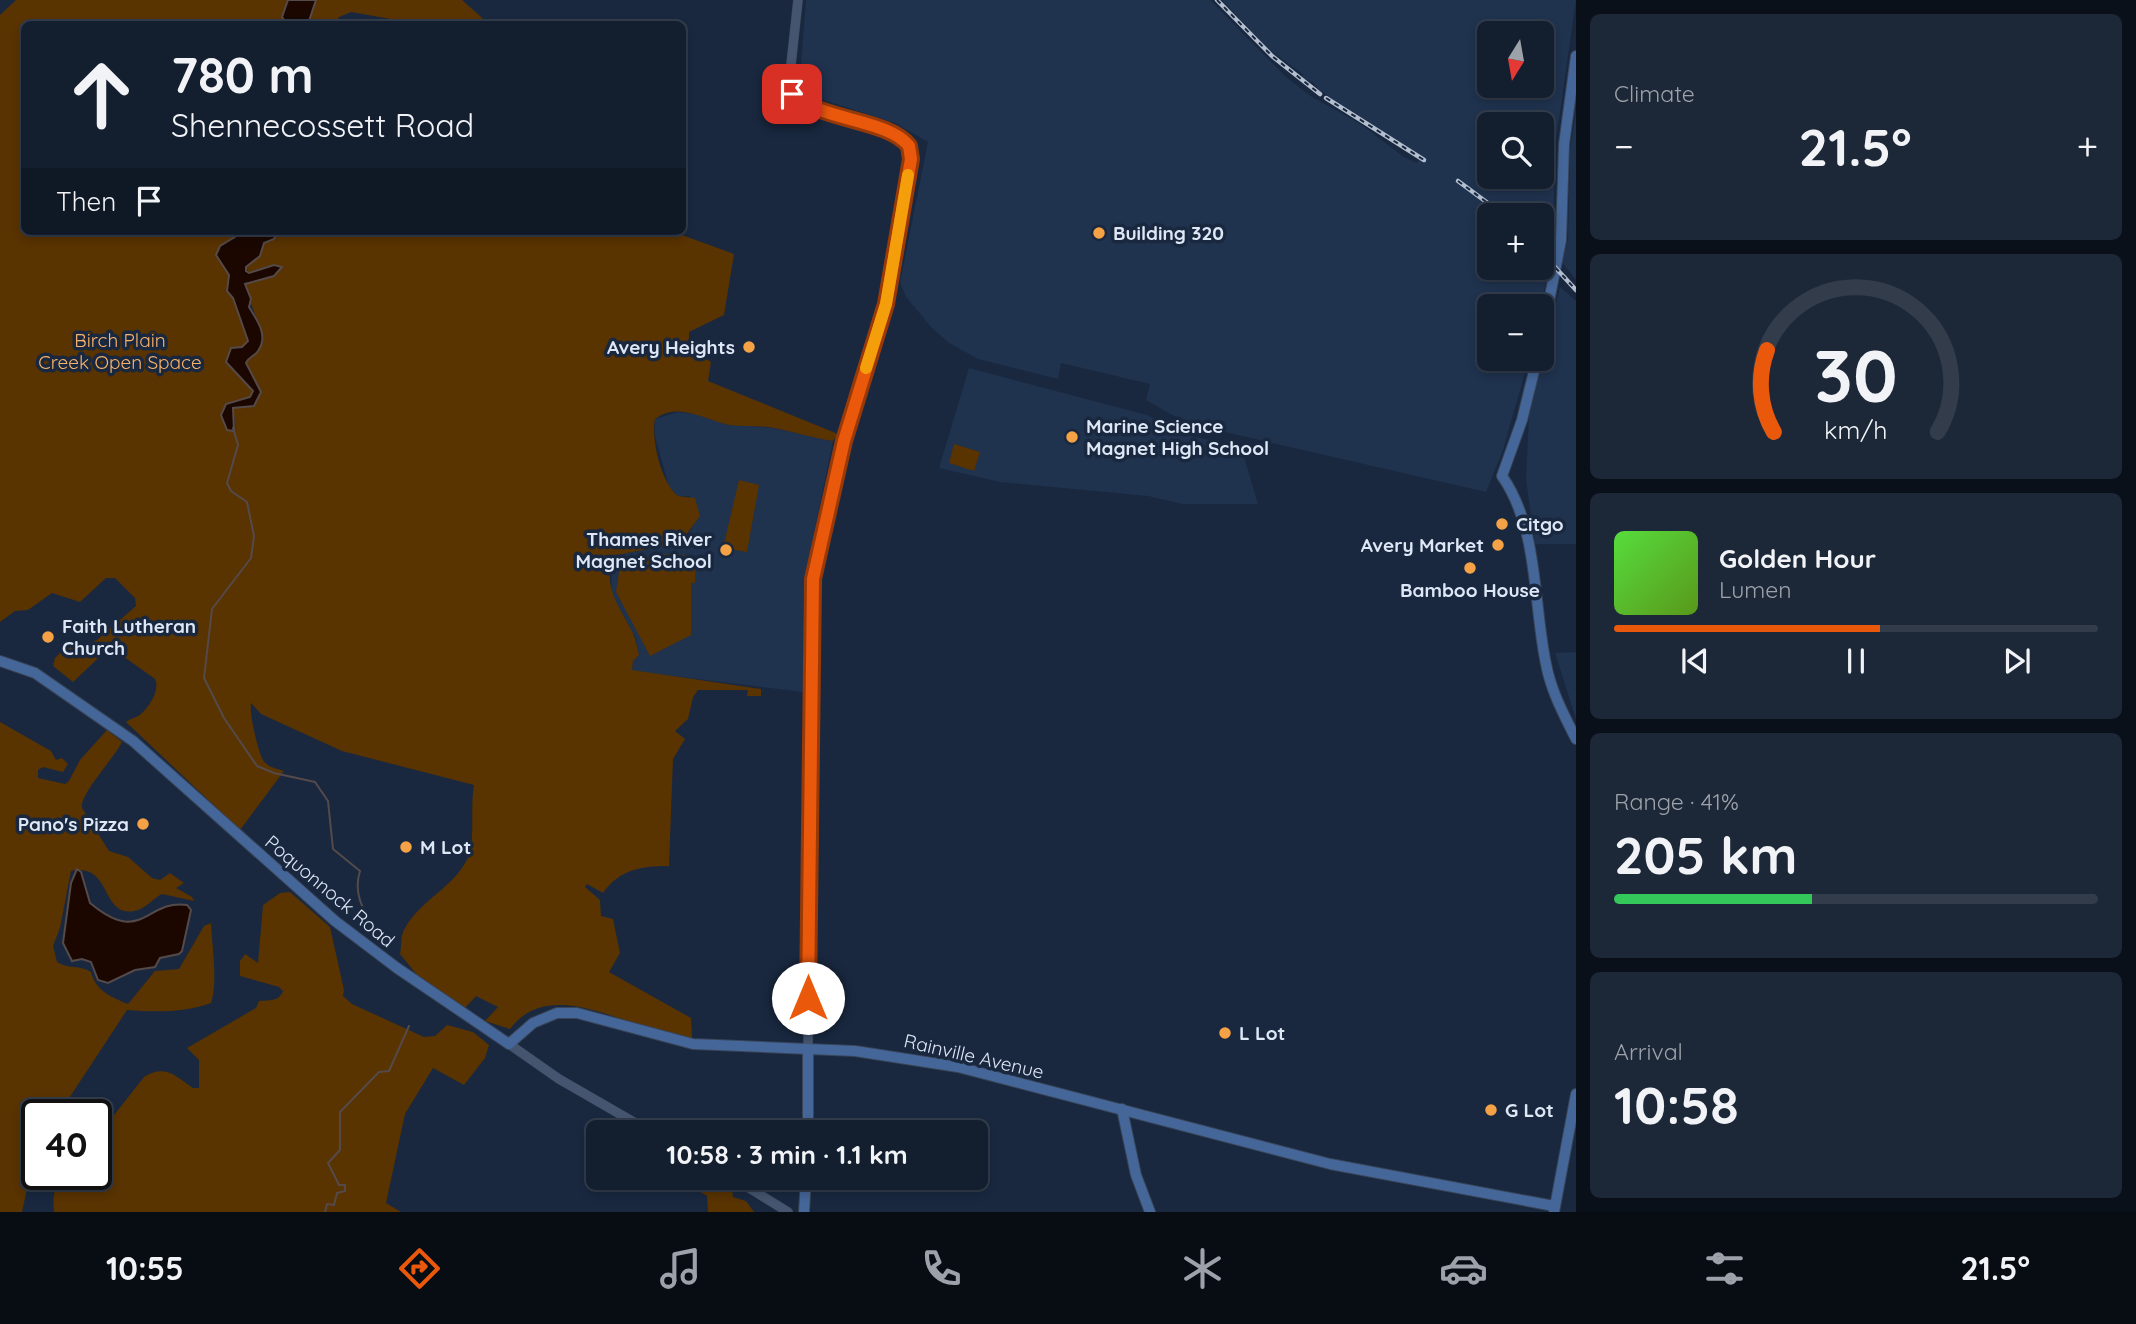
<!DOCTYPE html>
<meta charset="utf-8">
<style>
:root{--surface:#131e2f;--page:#1c2737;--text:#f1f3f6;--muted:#9da2aa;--line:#323c4b;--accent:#ea580c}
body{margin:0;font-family:Quicksand,sans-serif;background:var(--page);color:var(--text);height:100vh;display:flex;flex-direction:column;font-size:26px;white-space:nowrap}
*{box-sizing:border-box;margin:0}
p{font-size:23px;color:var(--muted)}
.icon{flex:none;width:38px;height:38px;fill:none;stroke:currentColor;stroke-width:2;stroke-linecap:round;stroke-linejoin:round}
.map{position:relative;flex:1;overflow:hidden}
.side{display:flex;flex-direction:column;gap:14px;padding:14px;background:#0a101a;width:560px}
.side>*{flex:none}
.banner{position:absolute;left:21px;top:21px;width:665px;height:214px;border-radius:10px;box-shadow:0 4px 10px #0003,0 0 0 2px var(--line);background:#131e2f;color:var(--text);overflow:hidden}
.needle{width:46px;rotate:191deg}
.tools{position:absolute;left:1477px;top:21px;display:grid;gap:14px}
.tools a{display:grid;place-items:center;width:77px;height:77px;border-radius:10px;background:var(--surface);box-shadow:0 4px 10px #0003,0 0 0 2px var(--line);font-size:35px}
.speed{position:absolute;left:21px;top:1099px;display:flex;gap:14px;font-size:35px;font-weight:700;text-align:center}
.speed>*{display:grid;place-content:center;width:91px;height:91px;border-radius:50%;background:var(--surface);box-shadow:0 4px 10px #0003,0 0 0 2px var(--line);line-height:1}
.speed .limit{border:4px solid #111;border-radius:10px;background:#fff;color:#111}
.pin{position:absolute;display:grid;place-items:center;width:60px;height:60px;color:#fff;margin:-30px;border-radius:14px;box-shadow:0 4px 10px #0006}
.me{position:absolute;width:77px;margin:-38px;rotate:0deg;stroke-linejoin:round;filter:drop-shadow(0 0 5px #0008)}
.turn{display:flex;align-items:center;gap:24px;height:147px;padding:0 35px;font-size:32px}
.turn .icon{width:91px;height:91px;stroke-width:2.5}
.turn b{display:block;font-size:49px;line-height:60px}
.then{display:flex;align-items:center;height:66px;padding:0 35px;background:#0003;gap:14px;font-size:26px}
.big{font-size:52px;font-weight:700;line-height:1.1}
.side .tile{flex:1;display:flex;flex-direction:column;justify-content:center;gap:10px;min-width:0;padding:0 24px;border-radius:10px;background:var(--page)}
.side .dial{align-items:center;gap:0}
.dial svg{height:182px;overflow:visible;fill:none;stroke:var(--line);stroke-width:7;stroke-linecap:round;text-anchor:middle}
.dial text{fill:var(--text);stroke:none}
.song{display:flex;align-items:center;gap:21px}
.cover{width:84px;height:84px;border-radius:10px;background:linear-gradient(135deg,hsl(110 70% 55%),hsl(90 70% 35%))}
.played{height:7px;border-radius:4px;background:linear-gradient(90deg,var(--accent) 55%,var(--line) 55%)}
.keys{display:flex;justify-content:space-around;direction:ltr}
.heat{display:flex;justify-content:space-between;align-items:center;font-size:38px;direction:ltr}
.charge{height:10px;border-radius:5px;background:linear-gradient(90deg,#34c759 41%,var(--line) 0)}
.trip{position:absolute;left:586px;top:1120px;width:402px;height:70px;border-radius:10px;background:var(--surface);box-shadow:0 4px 10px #0003,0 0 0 2px var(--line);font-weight:700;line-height:70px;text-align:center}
.menu{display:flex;height:112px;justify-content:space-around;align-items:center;background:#080c13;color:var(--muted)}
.menu .icon{width:49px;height:49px}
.menu .active{color:var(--accent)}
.menu b{font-size:32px;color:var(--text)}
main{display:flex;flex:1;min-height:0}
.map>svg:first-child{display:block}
.built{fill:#1f324e;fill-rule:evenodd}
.green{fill:#593300}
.water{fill:#1b0700;stroke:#554a4a;stroke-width:2}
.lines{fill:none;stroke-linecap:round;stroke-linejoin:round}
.stream{stroke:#554a4a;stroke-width:2}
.tertiary-casing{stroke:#384457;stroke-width:10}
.secondary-casing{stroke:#384457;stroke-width:12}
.tertiary{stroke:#45556f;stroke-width:9}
.secondary{stroke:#456698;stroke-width:10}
.rail-casing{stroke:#b3becf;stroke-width:4.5}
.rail{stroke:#19283f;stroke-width:2;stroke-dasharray:5;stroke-linecap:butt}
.route-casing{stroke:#983908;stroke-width:18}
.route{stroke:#ea580c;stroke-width:12}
.slow{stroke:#f59e0b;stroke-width:12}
.poi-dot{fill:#f5a246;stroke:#19283f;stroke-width:2.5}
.labels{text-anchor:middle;stroke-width:7;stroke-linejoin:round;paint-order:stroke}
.poi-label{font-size:19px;font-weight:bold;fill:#dde7f6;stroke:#19283f;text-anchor:start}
.park-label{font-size:19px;fill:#fab36a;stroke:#19283f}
.street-label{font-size:19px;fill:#dde7f6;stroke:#19283f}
</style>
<main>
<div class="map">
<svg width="1576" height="1212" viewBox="0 0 1576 1212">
<rect width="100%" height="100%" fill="#19283f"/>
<!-- built -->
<g class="built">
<path d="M806 0H1210L1286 77 1312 97 1359 123 1404 157 1417 163 1421 157 1339 104 1317 88 1313 82 1302 78 1303 74 1268 49 1222 0H1576L1556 140 1552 249 1542 256V215H1489V268H1542V260L1549 266 1541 306H1489V359H1529L1503 450 1486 492 1216 430 1174 416 1146 400 1150 384 1061 363 1058 379 978 359 949 343 932 328 906 297 900 282 928 142 895 123 799 92ZM1489 33H1542V86H1489ZM1489 124H1542V177H1489Z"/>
<path d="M1576 110V280L1562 262 1568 240 1570 149Z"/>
<path d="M1560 287 1576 301V544H1535L1526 479 1529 416Z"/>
<path d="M969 368 1147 415 1182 434 1241 447 1258 504H1182L1148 496 1000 482 939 468Z"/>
<path d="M678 412 702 415 726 424 773 428 833 441 804 582 803 692 632 671 633 661 639 655 635 636 611 593 612 562 616 555 622 554 664 546H677L692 529 690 496H678L669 487 655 436V419Z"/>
<path d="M1576 652V719L1555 653Z"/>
</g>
<!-- green -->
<g class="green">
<path d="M16 0H288L282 17 287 24H24V231H254L238 270 254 333 241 357 257 395 229 406 236 430 233 408 253 406 258 401 254 379 246 363C249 356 256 354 260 346 267 332 246 299 245 283L275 276 271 267 249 273 246 267 260 256 264 243 271 241 278 231H671L734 254 724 315 689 332V348L711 362 708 381 838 434 833 441C813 438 794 432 774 428 759 425 744 427 729 425 706 420 678 401 655 419 651 439 661 483 678 496L695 498 700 516 677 547 664 546 622 554 616 555C599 584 621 608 633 633 636 640 637 648 639 655L633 661 632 670 761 689V696H747L748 690H698L693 697 688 719 675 731 685 739 673 759 669 866C642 866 620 869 603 893L587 884 585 887 600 900 601 916 613 919 620 953 609 972 691 1018 692 1038C678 1035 663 1033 650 1029 606 1015 544 983 510 1029L485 1021 498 1007 476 996 465 1008 417 975 400 954C402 945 400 936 405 928 421 899 457 886 469 855 475 840 470 806 474 785L342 751 261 714 251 703C249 713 258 751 263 760 267 767 277 769 284 771L240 830 126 722C131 718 136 718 141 714 150 706 160 690 155 679L110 647 73 682 53 666 55 658 68 645H85L97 640 136 606 135 598 115 578H106L80 602 52 593 28 610 15 611 0 622V15Z"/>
<path d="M316 0H462L489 24H419L351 12 339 17 336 24H308Z"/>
<path d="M954 444 980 452 974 471 949 463Z"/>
<path d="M739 480 759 485 747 552 723 548Z"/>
<path d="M667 554 687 555 696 562 695 583H691V635L650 656 616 592 621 559Z"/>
<path d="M0 722 51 751 56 760 62 758 68 764 63 772 43 767 38 770V778L65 784 69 781 80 760 107 730 122 742C115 757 79 795 82 808L109 851 128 857 152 878 160 880 170 873 184 883 176 888 192 897 194 901 162 894C152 899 146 909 134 911 101 918 112 862 71 871L60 928 53 946 57 962C68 969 80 965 91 972 96 991 111 997 128 1004L155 971 179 969 204 926 211 923C212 946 218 982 211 1003 183 1013 157 1012 127 1010L58 1115H37C37 1148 29 1180 22 1212H0Z"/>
<path d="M290 892 330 927 344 990 343 996 352 1004 424 1037 435 1036 447 1025 473 1032 489 1045 485 1058 464 1085 433 1068 405 1114 386 1203 401 1212H54C50 1178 66 1174 96 1174V1138L144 1077C166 1064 175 1076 193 1088H199V1060L187 1048 256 1008 259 1001C269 1000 279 1002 283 991L279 987 240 976V961L245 954 258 963 263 905 280 893Z"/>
<path d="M678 1178H711L732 1189 733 1197 746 1201 754 1212H708L707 1196Z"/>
</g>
<!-- water -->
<g class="water">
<path d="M288 0H316L308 24H287L282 17Z"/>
<path d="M235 231H278L274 239 264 243 260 256 246 267V271L249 273 274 265 282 267 274 276 245 284 251 299 249 307C257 320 269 336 258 351 254 357 249 356 246 363L261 392 254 406 233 408 234 431 227 430 221 415 226 404 250 397 253 391 226 362 231 348 242 347 248 341 233 298 227 291 229 275 216 255 220 246 235 237Z"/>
<path d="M77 869 81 872 90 903C143 947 145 899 187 905L191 910 182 951 179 954 160 958 155 967 135 970 108 983 98 980 91 962 82 959 72 961 63 943 71 883Z"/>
</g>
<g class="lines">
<!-- stream -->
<g class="stream">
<path d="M233 428 238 445 227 483 231 491 247 502 254 536 251 558 212 609 204 678 224 718 257 766 274 773 315 782 328 801 333 849 360 871C350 902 374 922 385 949"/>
<path d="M325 1212 327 1204 334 1205 337 1193 345 1191V1185H339L328 1163 340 1150V1112L379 1072 389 1071 409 1026"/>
</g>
<defs>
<g id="tertiary">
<path d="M798 0 789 83 792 94C818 119 910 122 911 159L886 304 844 441 813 579 808 1049"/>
<path d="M509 1044 559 1079 651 1132"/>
<path d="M733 1178 788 1212"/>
</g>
<g id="secondary">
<path d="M1542 337 1561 240 1564 144 1576 56"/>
<path d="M1537 359 1522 420 1502 476C1539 529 1533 603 1546 664 1551 691 1564 715 1576 739"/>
<path d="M0 661 35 673 133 741 335 921 397 968 509 1044 533 1023 557 1013H577L693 1044 855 1051 958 1067 1330 1164 1554 1206"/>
<path d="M808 1049V1132"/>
<path d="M1122 1109 1136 1175 1150 1212"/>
<path d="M804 1212 806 1178"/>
<path d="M1554 1212 1576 1094"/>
</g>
</defs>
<!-- tertiary casing -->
<use href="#tertiary" class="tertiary-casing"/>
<!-- secondary casing -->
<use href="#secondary" class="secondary-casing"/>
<!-- tertiary -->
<use href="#tertiary" class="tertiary"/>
<!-- secondary -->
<use href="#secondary" class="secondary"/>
<defs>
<g id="rail">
<path d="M1217 0 1272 56 1320 94"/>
<path d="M1326 98 1424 160"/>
<path d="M1458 181 1504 215"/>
<path d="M1542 253 1576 290"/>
</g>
</defs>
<!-- rail casing -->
<use href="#rail" class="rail-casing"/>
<!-- rail -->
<use href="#rail" class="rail"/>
</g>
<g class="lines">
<defs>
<path id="route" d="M792 94C821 121 888 119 909 146L911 159 886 304 844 441 813 579 808 998"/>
</defs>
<!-- route casing -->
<use href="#route" class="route-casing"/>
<!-- route -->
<use href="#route" class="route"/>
<!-- slow -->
<path class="slow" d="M866 368 886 304 908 175"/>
</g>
<!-- markers -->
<g class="poi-dot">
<circle cx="1099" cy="233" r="7"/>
<circle cx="749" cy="347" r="7"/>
<circle cx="1072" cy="437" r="7"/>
<circle cx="1502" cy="524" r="7"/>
<circle cx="1498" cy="545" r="7"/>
<circle cx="726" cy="550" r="7"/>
<circle cx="1470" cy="568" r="7"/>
<circle cx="48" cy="637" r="7"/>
<circle cx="143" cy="824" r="7"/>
<circle cx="406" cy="847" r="7"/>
<circle cx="1225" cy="1033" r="7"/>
<circle cx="1491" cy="1110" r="7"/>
</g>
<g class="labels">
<!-- poi labels -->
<g class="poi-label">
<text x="1113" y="240">Building 320</text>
<text x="735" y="354" text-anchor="end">Avery Heights</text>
<text x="1086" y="433">Marine Science<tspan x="1086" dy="22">Magnet High School</tspan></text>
<text x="1516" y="531">Citgo</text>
<text x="712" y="546" text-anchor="end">Thames River<tspan x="712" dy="22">Magnet School</tspan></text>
<text x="1484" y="552" text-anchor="end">Avery Market</text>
<text x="1470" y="597" text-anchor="middle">Bamboo House</text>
<text x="62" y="633">Faith Lutheran<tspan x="62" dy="22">Church</tspan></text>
<text x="129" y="831" text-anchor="end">Pano's Pizza</text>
<text x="420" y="854">M Lot</text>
<text x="1239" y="1040">L Lot</text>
<text x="1505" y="1117">G Lot</text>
</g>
<!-- park labels -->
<g class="park-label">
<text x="120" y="347">Birch Plain<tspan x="120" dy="22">Creek Open Space</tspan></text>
</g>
<!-- street labels -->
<g class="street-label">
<text transform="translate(330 891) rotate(40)" y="7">Poquonnock Road</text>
<text transform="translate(974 1056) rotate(13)" y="7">Rainville Avenue</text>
</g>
</g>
</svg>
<div class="tools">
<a><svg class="needle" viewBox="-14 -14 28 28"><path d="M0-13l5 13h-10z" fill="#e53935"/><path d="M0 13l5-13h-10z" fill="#9da2aa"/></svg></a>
<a><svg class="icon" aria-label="search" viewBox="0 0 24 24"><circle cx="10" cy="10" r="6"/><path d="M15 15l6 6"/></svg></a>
<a>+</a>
<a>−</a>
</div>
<div class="speed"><div class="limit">40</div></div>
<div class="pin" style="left:792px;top:94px;background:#d93025"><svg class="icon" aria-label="arrive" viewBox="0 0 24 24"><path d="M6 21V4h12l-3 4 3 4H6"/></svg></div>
<svg class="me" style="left:808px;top:998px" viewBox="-20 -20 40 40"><circle r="19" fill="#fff"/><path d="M0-13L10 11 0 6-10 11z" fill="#ea580c"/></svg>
<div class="trip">10:58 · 3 min · 1.1 km</div>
<div class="banner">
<div class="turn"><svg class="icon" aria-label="ahead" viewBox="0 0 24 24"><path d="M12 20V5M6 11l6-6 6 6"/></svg><div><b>780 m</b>Shennecossett Road</div></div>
<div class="then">Then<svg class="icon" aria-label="arrive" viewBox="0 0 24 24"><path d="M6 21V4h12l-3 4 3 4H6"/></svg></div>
</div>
</div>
<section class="side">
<div class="tile"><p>Climate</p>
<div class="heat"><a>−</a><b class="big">21.5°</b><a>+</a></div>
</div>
<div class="tile dial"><svg viewBox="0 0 100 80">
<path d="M14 69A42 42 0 1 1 86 69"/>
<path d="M14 69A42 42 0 0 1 11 33" stroke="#ea580c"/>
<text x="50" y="56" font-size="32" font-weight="700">30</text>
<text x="50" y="72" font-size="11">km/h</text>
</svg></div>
<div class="tile">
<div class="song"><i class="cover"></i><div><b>Golden Hour</b><p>Lumen</p></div></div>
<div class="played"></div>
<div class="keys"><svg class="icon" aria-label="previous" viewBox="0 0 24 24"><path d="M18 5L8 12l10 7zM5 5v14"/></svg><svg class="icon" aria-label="pause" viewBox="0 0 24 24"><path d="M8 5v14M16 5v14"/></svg><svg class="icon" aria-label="next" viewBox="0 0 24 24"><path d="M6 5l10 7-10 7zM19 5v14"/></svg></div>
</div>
<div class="tile"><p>Range · 41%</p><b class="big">205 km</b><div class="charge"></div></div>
<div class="tile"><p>Arrival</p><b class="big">10:58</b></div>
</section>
</main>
<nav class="menu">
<b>10:55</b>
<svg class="icon active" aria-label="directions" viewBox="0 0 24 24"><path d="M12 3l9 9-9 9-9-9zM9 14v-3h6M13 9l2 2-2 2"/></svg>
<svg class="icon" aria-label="music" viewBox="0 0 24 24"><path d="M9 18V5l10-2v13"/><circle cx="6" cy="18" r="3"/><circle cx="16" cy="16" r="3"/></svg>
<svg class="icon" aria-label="phone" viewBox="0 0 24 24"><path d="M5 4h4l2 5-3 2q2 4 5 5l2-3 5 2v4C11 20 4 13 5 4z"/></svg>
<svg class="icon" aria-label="climate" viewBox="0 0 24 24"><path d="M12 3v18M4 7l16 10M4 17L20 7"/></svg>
<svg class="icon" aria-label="car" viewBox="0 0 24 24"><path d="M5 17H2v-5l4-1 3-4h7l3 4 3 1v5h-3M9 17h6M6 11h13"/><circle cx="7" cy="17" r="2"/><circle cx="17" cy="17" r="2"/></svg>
<svg class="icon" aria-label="filters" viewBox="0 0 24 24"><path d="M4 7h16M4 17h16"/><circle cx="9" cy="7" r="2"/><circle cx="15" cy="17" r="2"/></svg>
<b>21.5°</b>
</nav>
